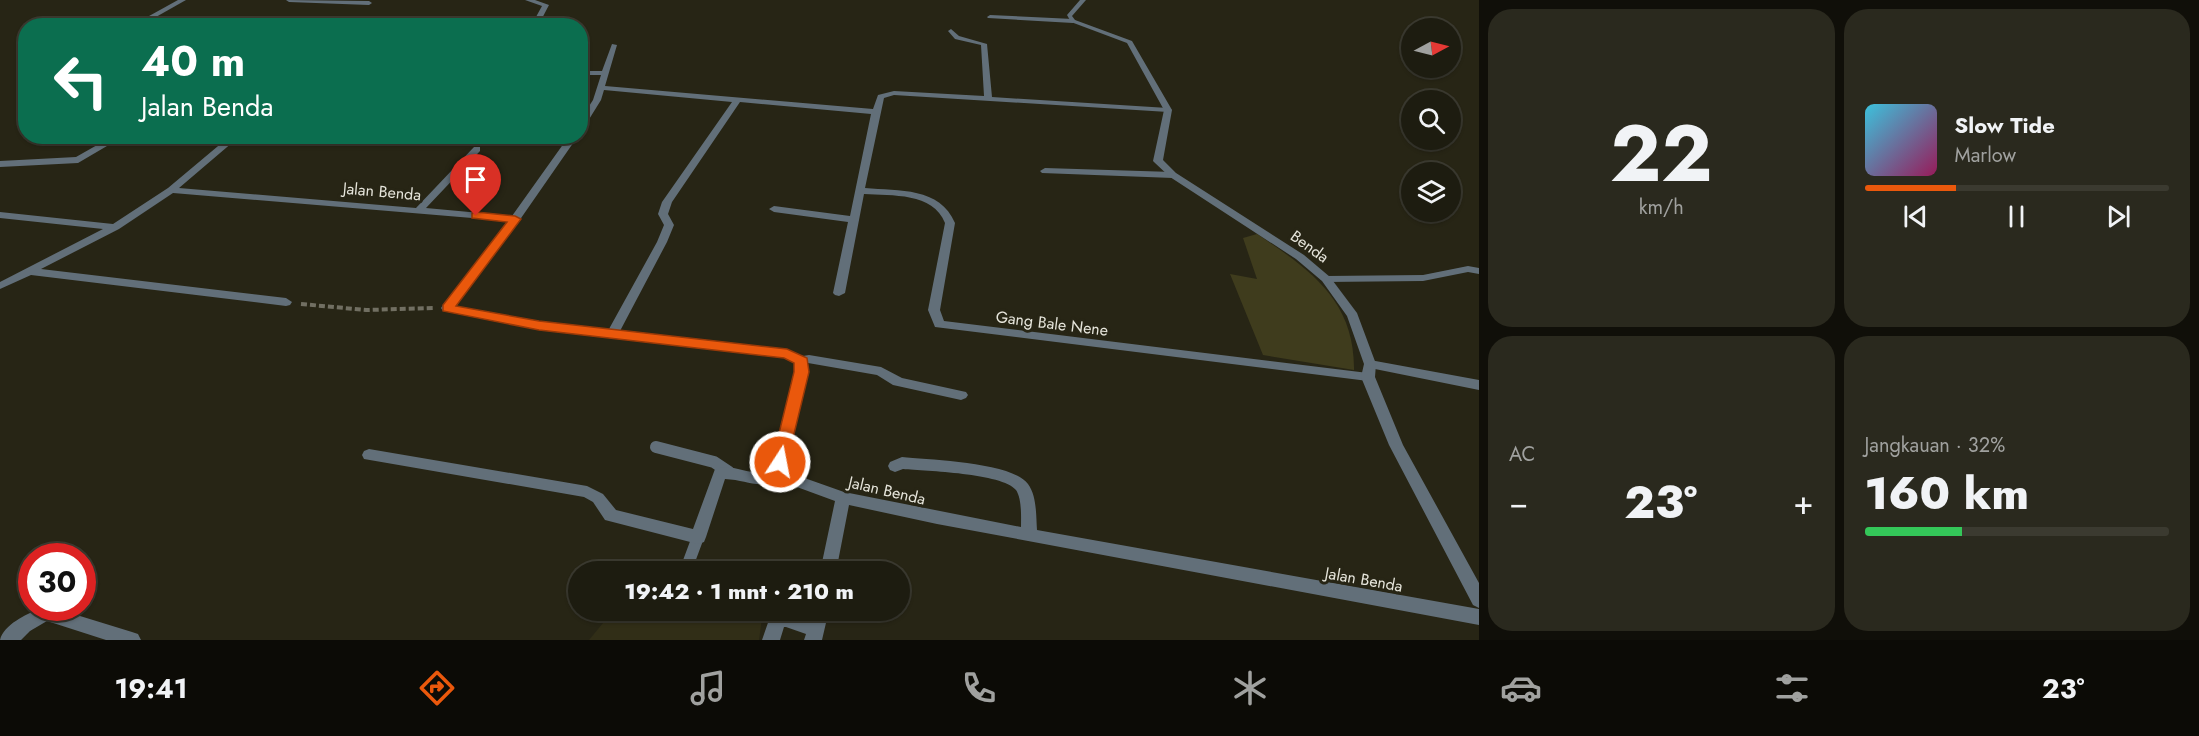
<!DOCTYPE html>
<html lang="id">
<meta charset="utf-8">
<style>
:root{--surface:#1d1c10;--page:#2a291e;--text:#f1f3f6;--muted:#a0a19f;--line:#3b3a30;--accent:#ea580c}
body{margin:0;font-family:Jost,sans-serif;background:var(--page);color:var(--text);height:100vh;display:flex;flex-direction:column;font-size:22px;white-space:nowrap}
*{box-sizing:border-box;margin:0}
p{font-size:20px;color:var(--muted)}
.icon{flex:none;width:33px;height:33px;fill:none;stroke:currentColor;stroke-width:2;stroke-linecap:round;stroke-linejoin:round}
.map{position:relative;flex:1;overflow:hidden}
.details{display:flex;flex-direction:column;gap:9px;padding:9px;background:#100f09;width:720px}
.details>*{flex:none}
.banner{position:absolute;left:18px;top:18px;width:570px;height:126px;border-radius:24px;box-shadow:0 2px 4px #0004,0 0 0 2px var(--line);background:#0b6e4f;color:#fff;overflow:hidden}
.needle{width:39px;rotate:83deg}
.tools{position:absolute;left:1401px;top:18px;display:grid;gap:12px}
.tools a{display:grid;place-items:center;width:60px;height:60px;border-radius:50%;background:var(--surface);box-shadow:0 2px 4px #0004,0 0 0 2px var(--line);font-size:30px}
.speed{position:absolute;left:18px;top:543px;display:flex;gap:12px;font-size:30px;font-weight:700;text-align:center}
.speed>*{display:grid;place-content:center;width:78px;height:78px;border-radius:50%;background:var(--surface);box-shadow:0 2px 4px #0004,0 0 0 2px var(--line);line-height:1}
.speed .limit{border:9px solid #d22;background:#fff;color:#111}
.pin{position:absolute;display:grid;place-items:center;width:51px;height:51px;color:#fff;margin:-62px -26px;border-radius:50% 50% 50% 0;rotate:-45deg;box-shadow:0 0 6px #0007}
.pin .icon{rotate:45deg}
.me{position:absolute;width:66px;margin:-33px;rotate:11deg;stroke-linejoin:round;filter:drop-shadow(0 0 4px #0008)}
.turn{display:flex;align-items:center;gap:21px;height:126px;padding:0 24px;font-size:27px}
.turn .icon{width:78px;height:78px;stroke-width:2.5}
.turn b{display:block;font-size:42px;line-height:51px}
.big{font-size:45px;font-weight:800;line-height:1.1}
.details .tile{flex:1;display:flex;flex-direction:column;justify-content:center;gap:9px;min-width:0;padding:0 21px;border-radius:24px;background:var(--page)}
.details .dial{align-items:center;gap:0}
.dial b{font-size:78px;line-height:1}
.song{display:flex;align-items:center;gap:18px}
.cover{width:72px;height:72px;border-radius:9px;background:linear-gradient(135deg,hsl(190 70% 55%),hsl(330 70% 35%))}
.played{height:6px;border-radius:3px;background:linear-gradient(90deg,var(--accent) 30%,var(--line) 30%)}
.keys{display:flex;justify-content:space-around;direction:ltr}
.heat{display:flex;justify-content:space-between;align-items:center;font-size:33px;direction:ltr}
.charge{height:9px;border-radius:4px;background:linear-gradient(90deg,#34c759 32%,var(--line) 0)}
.details .tiles{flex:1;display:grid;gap:9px;grid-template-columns:repeat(2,1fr)}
.trip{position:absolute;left:568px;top:561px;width:342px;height:60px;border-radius:30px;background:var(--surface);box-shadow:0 2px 4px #0004,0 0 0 2px var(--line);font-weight:800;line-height:60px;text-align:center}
.dock{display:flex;height:96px;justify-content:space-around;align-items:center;background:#0c0b06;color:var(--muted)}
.dock .icon{width:42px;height:42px}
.dock .current{color:var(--accent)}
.dock b{font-size:27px;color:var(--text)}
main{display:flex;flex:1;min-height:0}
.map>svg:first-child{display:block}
.built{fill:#312e17}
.green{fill:#3f3c1d}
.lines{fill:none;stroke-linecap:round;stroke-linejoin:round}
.path{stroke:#716f62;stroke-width:4;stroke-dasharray:6 3;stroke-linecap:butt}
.service{stroke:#626f79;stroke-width:12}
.minor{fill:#626f79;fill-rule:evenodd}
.tertiary{fill:#626f79;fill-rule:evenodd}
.route{fill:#ea580c;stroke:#983908;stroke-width:1.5}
.labels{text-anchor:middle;stroke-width:6;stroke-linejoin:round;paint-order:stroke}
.street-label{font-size:16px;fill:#e6e5db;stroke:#272515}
</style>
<main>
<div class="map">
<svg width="1479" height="640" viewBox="0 0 1479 640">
<rect width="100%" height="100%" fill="#272515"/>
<!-- built -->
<path class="built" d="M613 611V610L763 611 759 640H589Z"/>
<!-- green -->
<path class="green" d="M1257 234C1309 269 1355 300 1354 370L1263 355 1230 274 1257 279 1243 238Z"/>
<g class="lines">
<!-- path -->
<path class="path" d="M301 304 366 310 435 308"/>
<!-- service -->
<g class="service">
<path d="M656 447 714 462 729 472"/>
<path d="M685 572 698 537"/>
</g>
<!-- minor -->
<g class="minor">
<path d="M178 0H186L140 26H131Z"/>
<path d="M286 0 369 1 372 3 369 5 289 2Z"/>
<path d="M525 0H535L549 5 538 26H531L542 6Z"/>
<path d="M990 15 1073 19 1076 21 1073 23 988 18 987 17Z"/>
<path d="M352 20 411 24 414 26 350 23V21Z"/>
<path d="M951 29 959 36 987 44 992 97 1168 108 1172 110 1168 112 894 95 884 98 865 188C899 191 940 187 955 223L940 310 944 321 1368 373 1373 374 1375 377 1373 380 1368 381 935 327 928 310 945 223C933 192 892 196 864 194L845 293 839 296 835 295 833 293 848 222 774 212 769 209 774 206 850 216 871 114 740 102 672 202 668 214 674 225 667 242 620 331 787 350 803 356 809 355 881 367 902 378 966 392 968 395 966 398 961 400 893 385 877 375 808 363V372L787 462 789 468 796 475 844 492 1021 527C1021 516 1022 499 1016 490 1002 473 926 471 903 469L895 472 890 470 888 466 890 462 902 457C930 460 1012 462 1028 484 1037 496 1036 516 1037 530L1479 609V625L937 524 849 505 836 572H820L835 501 786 483 781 479C758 490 748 480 725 479L706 537 704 542 698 544 605 520 593 502 584 497 364 459 362 455 364 451 369 449 587 486 603 494 616 510 693 529 715 469C735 462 754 480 774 469L773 462 796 372V363L785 358 539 329 443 311 441 308 443 305 508 221 173 193 119 229 41 269 286 298 292 302 290 305 286 306 31 275 0 289V282L103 229 0 218V212L113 224 168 188 230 136H240L179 188 416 208 474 147H480V151L426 208 512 216 569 136H578L519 221 455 306 539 321 609 329 657 242 664 225 658 214 662 202 732 102 604 90 601 100 583 129H580V120L593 100 601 75H580V71H602L612 44 617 45 605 86 873 109 878 95 894 91 984 96 981 45 955 39 948 31Z"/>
<path d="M113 136H124L78 163 0 167V161L76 157Z"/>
<path d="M1045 168 1173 172 1178 175 1173 178 1042 173 1040 171Z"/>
<path d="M1468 266 1479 268V274L1468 272 1423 281 1326 282 1320 279 1326 276 1423 275Z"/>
<path d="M1370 360 1479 380V390L1365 367 1364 364 1365 361Z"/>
<path d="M40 608H54L132 632 138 634 141 640H106L47 621 30 631 21 640H0C4 624 26 615 40 608Z"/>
<path d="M811 610H829L822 640H804L806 634 786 627H784L780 640H762L771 614 786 611 809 619Z"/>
</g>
<!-- tertiary -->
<path class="tertiary" d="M1080 0H1086L1072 16 1075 20 1132 41 1172 110 1163 160 1176 173 1304 255 1330 277 1357 313 1376 364 1375 377 1403 445 1479 583V608L1473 605 1389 445 1361 377 1364 364 1347 316 1322 281 1296 259 1170 177 1155 163 1153 161 1164 110 1127 43 1071 22 1067 15Z"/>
</g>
<!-- route -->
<path class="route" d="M476 212 515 216 521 219 456 306 539 321 787 349 807 358 809 372 786 467 780 469 772 462 794 372V363L784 358 539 330 443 311V305L507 222 472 218V213Z"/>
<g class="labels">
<!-- street labels -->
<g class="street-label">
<text transform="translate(382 191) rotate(5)" y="6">Jalan Benda</text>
<text transform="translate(1310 246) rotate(36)" y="6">Benda</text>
<text transform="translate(1052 323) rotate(7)" y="6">Gang Bale Nene</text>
<text transform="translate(887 490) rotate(13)" y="6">Jalan Benda</text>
<text transform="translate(1364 579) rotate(10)" y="6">Jalan Benda</text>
</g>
</g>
</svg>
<div class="tools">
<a><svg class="needle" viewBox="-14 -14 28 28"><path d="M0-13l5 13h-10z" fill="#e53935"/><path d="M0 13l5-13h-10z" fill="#a0a19f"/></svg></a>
<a><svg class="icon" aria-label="search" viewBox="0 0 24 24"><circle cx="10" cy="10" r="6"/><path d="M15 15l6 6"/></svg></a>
<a><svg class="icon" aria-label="layers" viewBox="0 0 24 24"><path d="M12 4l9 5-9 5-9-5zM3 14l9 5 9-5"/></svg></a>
</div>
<div class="speed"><div class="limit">30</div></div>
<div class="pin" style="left:476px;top:216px;background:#d93025"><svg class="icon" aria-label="arrive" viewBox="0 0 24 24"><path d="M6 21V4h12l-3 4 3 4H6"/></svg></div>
<svg class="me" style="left:780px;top:462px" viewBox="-20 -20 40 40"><circle r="17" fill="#ea580c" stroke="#fff" stroke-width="3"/><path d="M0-11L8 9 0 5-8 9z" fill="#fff"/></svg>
<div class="trip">19:42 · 1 mnt · 210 m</div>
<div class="banner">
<div class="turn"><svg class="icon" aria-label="left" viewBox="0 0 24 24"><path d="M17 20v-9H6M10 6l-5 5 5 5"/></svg><div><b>40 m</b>Jalan Benda</div></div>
</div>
</div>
<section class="details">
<div class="tiles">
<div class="tile dial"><b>22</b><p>km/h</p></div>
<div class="tile">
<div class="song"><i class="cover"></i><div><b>Slow Tide</b><p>Marlow</p></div></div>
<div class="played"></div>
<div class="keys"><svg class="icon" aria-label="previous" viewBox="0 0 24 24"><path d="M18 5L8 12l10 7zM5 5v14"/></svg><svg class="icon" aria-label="pause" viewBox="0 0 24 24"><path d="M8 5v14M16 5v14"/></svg><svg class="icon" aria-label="next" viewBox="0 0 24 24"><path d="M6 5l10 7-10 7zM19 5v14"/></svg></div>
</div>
<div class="tile"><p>AC</p>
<div class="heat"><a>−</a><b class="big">23°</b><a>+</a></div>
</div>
<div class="tile"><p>Jangkauan · 32%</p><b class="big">160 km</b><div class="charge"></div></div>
</div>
</section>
</main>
<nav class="dock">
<b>19:41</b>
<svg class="icon current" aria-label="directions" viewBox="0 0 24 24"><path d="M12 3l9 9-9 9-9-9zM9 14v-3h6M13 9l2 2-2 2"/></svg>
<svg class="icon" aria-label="music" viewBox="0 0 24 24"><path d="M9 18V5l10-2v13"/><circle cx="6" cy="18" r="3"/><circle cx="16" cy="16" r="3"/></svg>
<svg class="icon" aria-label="phone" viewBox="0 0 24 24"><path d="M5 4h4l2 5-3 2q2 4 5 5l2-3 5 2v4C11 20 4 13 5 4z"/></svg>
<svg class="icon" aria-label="climate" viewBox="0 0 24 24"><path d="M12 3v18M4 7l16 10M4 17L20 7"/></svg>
<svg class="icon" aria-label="car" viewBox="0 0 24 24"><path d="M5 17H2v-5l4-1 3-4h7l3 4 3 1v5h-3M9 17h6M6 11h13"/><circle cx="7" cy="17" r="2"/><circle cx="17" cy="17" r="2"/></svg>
<svg class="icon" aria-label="filters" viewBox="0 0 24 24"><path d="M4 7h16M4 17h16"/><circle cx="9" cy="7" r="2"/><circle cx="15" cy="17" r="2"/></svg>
<b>23°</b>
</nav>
